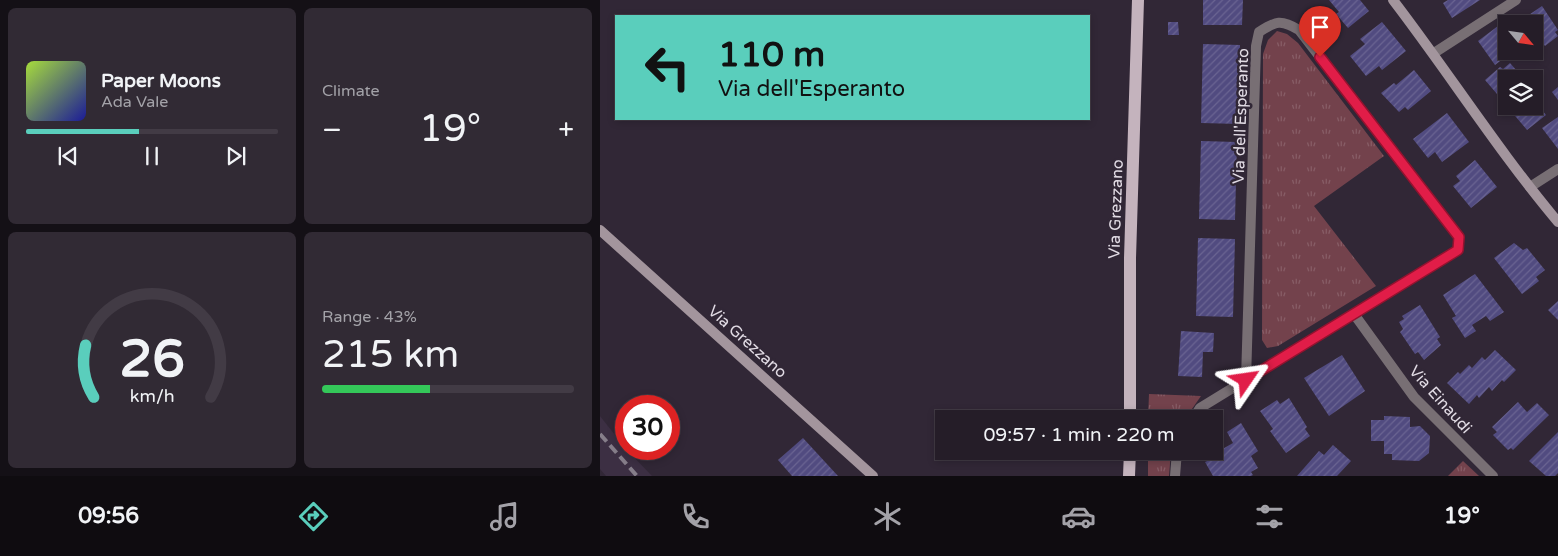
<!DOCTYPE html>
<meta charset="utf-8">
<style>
:root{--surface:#251d28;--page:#312a34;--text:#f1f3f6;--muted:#a3a2a8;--line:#423b45;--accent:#5acebc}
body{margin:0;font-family:"Varela Round",sans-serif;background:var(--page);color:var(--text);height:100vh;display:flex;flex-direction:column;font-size:19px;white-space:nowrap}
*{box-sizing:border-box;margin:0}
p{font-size:16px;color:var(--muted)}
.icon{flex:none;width:28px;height:28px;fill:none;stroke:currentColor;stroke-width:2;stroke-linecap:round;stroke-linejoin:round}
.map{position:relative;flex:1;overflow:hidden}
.sheet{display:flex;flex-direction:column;gap:8px;padding:8px;background:#141016;width:600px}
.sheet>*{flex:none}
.hud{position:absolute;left:15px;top:15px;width:475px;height:105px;border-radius:0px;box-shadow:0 2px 8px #0003,0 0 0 1px var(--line);background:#5acebc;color:#111;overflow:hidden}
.needle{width:32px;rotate:119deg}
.tools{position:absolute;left:898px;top:15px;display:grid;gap:10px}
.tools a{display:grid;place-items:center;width:45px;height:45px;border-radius:0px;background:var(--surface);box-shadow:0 2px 8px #0003,0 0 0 1px var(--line);font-size:25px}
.speed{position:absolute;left:15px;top:395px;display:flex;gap:10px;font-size:25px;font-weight:700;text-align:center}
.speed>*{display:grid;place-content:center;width:65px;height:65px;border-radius:50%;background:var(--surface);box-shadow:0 2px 8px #0003,0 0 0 1px var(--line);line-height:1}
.speed .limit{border:8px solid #d22;background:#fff;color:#111}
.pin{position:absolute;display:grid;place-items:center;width:42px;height:42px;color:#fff;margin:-51px -21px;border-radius:50% 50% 50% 0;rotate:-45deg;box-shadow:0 0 5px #0007}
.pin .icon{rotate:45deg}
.me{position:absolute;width:55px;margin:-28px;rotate:58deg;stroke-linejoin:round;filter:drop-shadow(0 0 4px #0008)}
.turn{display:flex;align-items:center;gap:18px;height:105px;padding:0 20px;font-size:22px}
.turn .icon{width:65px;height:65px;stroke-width:2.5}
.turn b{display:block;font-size:35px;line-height:42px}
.big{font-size:38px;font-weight:600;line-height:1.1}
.sheet .card{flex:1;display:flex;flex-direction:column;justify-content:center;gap:8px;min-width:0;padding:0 18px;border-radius:8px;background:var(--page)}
.sheet .dial{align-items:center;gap:0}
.dial svg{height:130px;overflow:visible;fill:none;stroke:var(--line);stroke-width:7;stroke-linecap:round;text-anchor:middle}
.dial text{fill:var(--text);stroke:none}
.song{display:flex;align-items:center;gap:15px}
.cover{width:60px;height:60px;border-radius:8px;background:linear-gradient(135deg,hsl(80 70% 55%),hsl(240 70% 35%))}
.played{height:5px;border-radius:2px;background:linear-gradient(90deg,var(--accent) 45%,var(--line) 45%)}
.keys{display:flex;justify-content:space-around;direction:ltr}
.heat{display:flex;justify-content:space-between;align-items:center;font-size:28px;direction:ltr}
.charge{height:8px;border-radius:4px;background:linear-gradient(90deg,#34c759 43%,var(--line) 0)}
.sheet .tiles{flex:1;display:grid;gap:8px;grid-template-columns:repeat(2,1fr)}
.trip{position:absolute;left:335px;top:410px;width:288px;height:50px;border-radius:0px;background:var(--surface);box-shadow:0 2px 8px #0003,0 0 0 1px var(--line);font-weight:600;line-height:50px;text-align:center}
.tabs{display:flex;height:80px;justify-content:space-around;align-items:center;background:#0f0c10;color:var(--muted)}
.tabs .icon{width:35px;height:35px}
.tabs .active{color:var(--accent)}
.tabs b{font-size:22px;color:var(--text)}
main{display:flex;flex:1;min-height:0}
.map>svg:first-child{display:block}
.built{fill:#3c2f43}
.park{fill:url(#park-tufts)}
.building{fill:url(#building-hatch)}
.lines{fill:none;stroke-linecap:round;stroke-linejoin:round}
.street{stroke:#786f74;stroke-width:10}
.secondary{stroke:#a3959d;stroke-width:10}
.primary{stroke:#c4b3bd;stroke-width:12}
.rail{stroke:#867e8a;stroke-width:4;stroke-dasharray:10 5;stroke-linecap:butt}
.route-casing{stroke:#92132f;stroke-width:12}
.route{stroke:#e11d48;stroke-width:9}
.labels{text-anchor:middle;stroke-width:5;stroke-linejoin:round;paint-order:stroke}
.street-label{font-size:16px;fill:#e2dce5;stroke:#312736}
</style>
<main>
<section class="sheet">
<div class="tiles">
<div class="card">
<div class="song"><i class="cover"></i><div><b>Paper Moons</b><p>Ada Vale</p></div></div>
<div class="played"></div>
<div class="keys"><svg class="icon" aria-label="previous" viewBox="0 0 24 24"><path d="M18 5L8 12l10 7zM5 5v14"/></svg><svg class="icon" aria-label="pause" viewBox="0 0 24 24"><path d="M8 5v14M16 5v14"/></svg><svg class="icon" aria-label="next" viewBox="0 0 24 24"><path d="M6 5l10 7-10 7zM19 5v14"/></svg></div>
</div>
<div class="card"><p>Climate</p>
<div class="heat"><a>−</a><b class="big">19°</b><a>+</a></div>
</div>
<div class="card dial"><svg viewBox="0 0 100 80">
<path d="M14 69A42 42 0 1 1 86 69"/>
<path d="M14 69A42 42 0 0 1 9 37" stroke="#5acebc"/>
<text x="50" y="56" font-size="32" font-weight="700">26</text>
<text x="50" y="72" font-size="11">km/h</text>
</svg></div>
<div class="card"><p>Range · 43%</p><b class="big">215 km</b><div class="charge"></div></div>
</div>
</section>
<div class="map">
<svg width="958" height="476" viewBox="0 0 958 476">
<defs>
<pattern id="park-tufts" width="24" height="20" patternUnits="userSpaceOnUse" patternTransform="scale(1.25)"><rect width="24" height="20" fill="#73424c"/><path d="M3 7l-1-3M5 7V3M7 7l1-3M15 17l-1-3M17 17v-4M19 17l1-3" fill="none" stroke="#875d66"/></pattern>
<pattern id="building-hatch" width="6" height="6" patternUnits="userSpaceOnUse" patternTransform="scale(1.25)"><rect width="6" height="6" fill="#514b80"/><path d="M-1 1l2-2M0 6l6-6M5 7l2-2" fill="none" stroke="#6a6492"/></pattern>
</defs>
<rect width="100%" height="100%" fill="#312736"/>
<!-- built -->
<path class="built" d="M0 416 26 449 52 476H6L0 469Z"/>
<!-- park -->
<g class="park">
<path d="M677 31 687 34 698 43 784 156 714 206 776 286 678 346 667 348 662 340 663 54 668 40Z"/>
<path d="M549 394 601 396 585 419H548Z"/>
<path d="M548 451H571L569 476H548Z"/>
<path d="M863 461 879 476H848Z"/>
</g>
<!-- building -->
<g class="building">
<path d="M603 0H643L642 25H603Z"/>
<path d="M729 0H760L769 11 748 28 736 14 739 12Z"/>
<path d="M848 0H880L852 18 843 3Z"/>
<path d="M942 6 958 30 955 32 958 36 945 46 942 42 939 44 934 36V24H926L923 19Z"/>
<path d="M568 22H578L579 35H568Z"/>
<path d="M782 22 806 51 782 70 779 66 766 76 750 56 765 44 760 39Z"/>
<path d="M902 23 906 29V51H913L895 65 878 41Z"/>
<path d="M603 44 640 45 639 124 601 123Z"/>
<path d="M910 63 924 79H906V98L903 101 885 80 900 67 903 69Z"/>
<path d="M814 70 831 91 808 110 805 107 799 112 781 93 794 83 796 85Z"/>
<path d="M958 87V100L952 92Z"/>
<path d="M934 100 946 115 927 130 910 110 914 106H934Z"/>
<path d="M847 113 869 142 842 162 835 152 828 158 813 139Z"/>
<path d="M958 117V149L942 128Z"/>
<path d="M601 141 637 142 635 220 599 219Z"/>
<path d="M875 160 897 187 871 208 853 186 860 181 856 176Z"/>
<path d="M598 238 635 239 633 317 596 316Z"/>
<path d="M914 243 923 250 927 248 945 270 936 277 939 281 922 294 894 258Z"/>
<path d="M875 274 904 312 890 321 886 316 872 325 876 331 865 338 852 318 856 316 843 295Z"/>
<path d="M958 301V320L948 310Z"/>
<path d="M820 305 840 337 837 339 841 345 824 360 818 352 815 354 800 332 803 329 799 322 804 319 802 316Z"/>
<path d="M581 331 614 333 613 352H603L602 377 578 376Z"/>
<path d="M895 350 916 370 904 382 902 380 892 391 889 387 879 398 877 395 869 404 847 383 858 372 860 374 869 365 872 368 882 357 885 360Z"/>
<path d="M742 355 765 391 729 416 704 378Z"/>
<path d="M689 398 707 427 705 429 710 436 686 453 670 431 673 429 660 411 677 400 680 404Z"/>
<path d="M918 402 927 412 937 403 949 415 913 450 911 448 908 450 893 435 897 432 892 427Z"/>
<path d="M784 416 810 417V427L820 426 830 436 829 453 819 461 792 460V454H784V441H771V420H784Z"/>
<path d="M641 423 658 451 651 456 658 468 651 472 653 475 651 476H613L605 462 622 455 619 451 633 443 627 432Z"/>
<path d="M958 432V473L955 476H946L929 461Z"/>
<path d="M203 438 238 476H192L178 460Z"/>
<path d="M733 445 751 461 737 476H697L719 451 724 455Z"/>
</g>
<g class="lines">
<!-- street -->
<g class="street">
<path d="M834 53 916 0"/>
<path d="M930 187 958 169"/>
<path d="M754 314 814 397 893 476"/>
<path d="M593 419 600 408 858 250 859 237 699 30C681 19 676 21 659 32L656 46 646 380"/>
<path d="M575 476 577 451"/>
</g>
<!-- secondary -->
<g class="secondary">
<path d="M793 0C849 73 899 152 958 222"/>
<path d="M0 230 273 476"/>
</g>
<!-- primary -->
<g class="primary">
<path d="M530 419V258L538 0"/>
<path d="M529 476 530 451"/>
</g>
<!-- rail -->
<path class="rail" d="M0 434 37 476"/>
</g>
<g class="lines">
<defs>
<path id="route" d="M646 380 858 250 859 237 720 57"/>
</defs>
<!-- route casing -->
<use href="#route" class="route-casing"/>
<!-- route -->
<use href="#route" class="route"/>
</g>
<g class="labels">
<!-- street labels -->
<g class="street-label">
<text transform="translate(640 116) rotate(-88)" y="6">Via dell'Esperanto</text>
<text transform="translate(515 209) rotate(-88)" y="6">Via Grezzano</text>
<text transform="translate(148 341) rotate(42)" y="6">Via Grezzano</text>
<text transform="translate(841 399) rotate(48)" y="6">Via Einaudi</text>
</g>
</g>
</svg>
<div class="tools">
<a><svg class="needle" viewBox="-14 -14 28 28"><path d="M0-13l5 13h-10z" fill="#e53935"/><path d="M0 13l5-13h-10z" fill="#a3a2a8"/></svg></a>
<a><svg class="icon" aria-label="layers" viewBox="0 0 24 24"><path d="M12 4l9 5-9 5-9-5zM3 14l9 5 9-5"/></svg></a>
</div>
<div class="speed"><div class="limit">30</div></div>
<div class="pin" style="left:720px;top:57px;background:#d93025"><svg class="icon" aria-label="arrive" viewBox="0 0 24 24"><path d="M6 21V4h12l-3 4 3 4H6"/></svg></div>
<svg class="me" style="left:646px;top:380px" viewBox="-20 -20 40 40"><path d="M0-17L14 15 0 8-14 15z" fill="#e11d48" stroke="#fff" stroke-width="4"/></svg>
<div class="trip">09:57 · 1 min · 220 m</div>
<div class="hud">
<div class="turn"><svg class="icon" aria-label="left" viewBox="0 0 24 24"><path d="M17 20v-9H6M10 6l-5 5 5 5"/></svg><div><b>110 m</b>Via dell'Esperanto</div></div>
</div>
</div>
</main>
<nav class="tabs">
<b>09:56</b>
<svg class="icon active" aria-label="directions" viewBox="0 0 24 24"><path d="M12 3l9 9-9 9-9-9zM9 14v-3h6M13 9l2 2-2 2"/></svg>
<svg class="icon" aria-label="music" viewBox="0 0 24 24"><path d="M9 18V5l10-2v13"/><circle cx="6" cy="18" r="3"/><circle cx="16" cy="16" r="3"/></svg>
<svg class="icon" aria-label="phone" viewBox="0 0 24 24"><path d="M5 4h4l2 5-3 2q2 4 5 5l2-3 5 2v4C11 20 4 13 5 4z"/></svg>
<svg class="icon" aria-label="climate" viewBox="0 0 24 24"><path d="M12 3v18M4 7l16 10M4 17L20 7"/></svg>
<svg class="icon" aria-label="car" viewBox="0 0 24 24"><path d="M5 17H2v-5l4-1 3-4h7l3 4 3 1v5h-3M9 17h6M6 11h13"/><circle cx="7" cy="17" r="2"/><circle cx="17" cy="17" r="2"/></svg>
<svg class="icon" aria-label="filters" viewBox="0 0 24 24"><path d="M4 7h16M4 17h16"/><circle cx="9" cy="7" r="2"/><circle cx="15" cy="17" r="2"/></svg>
<b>19°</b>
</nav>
